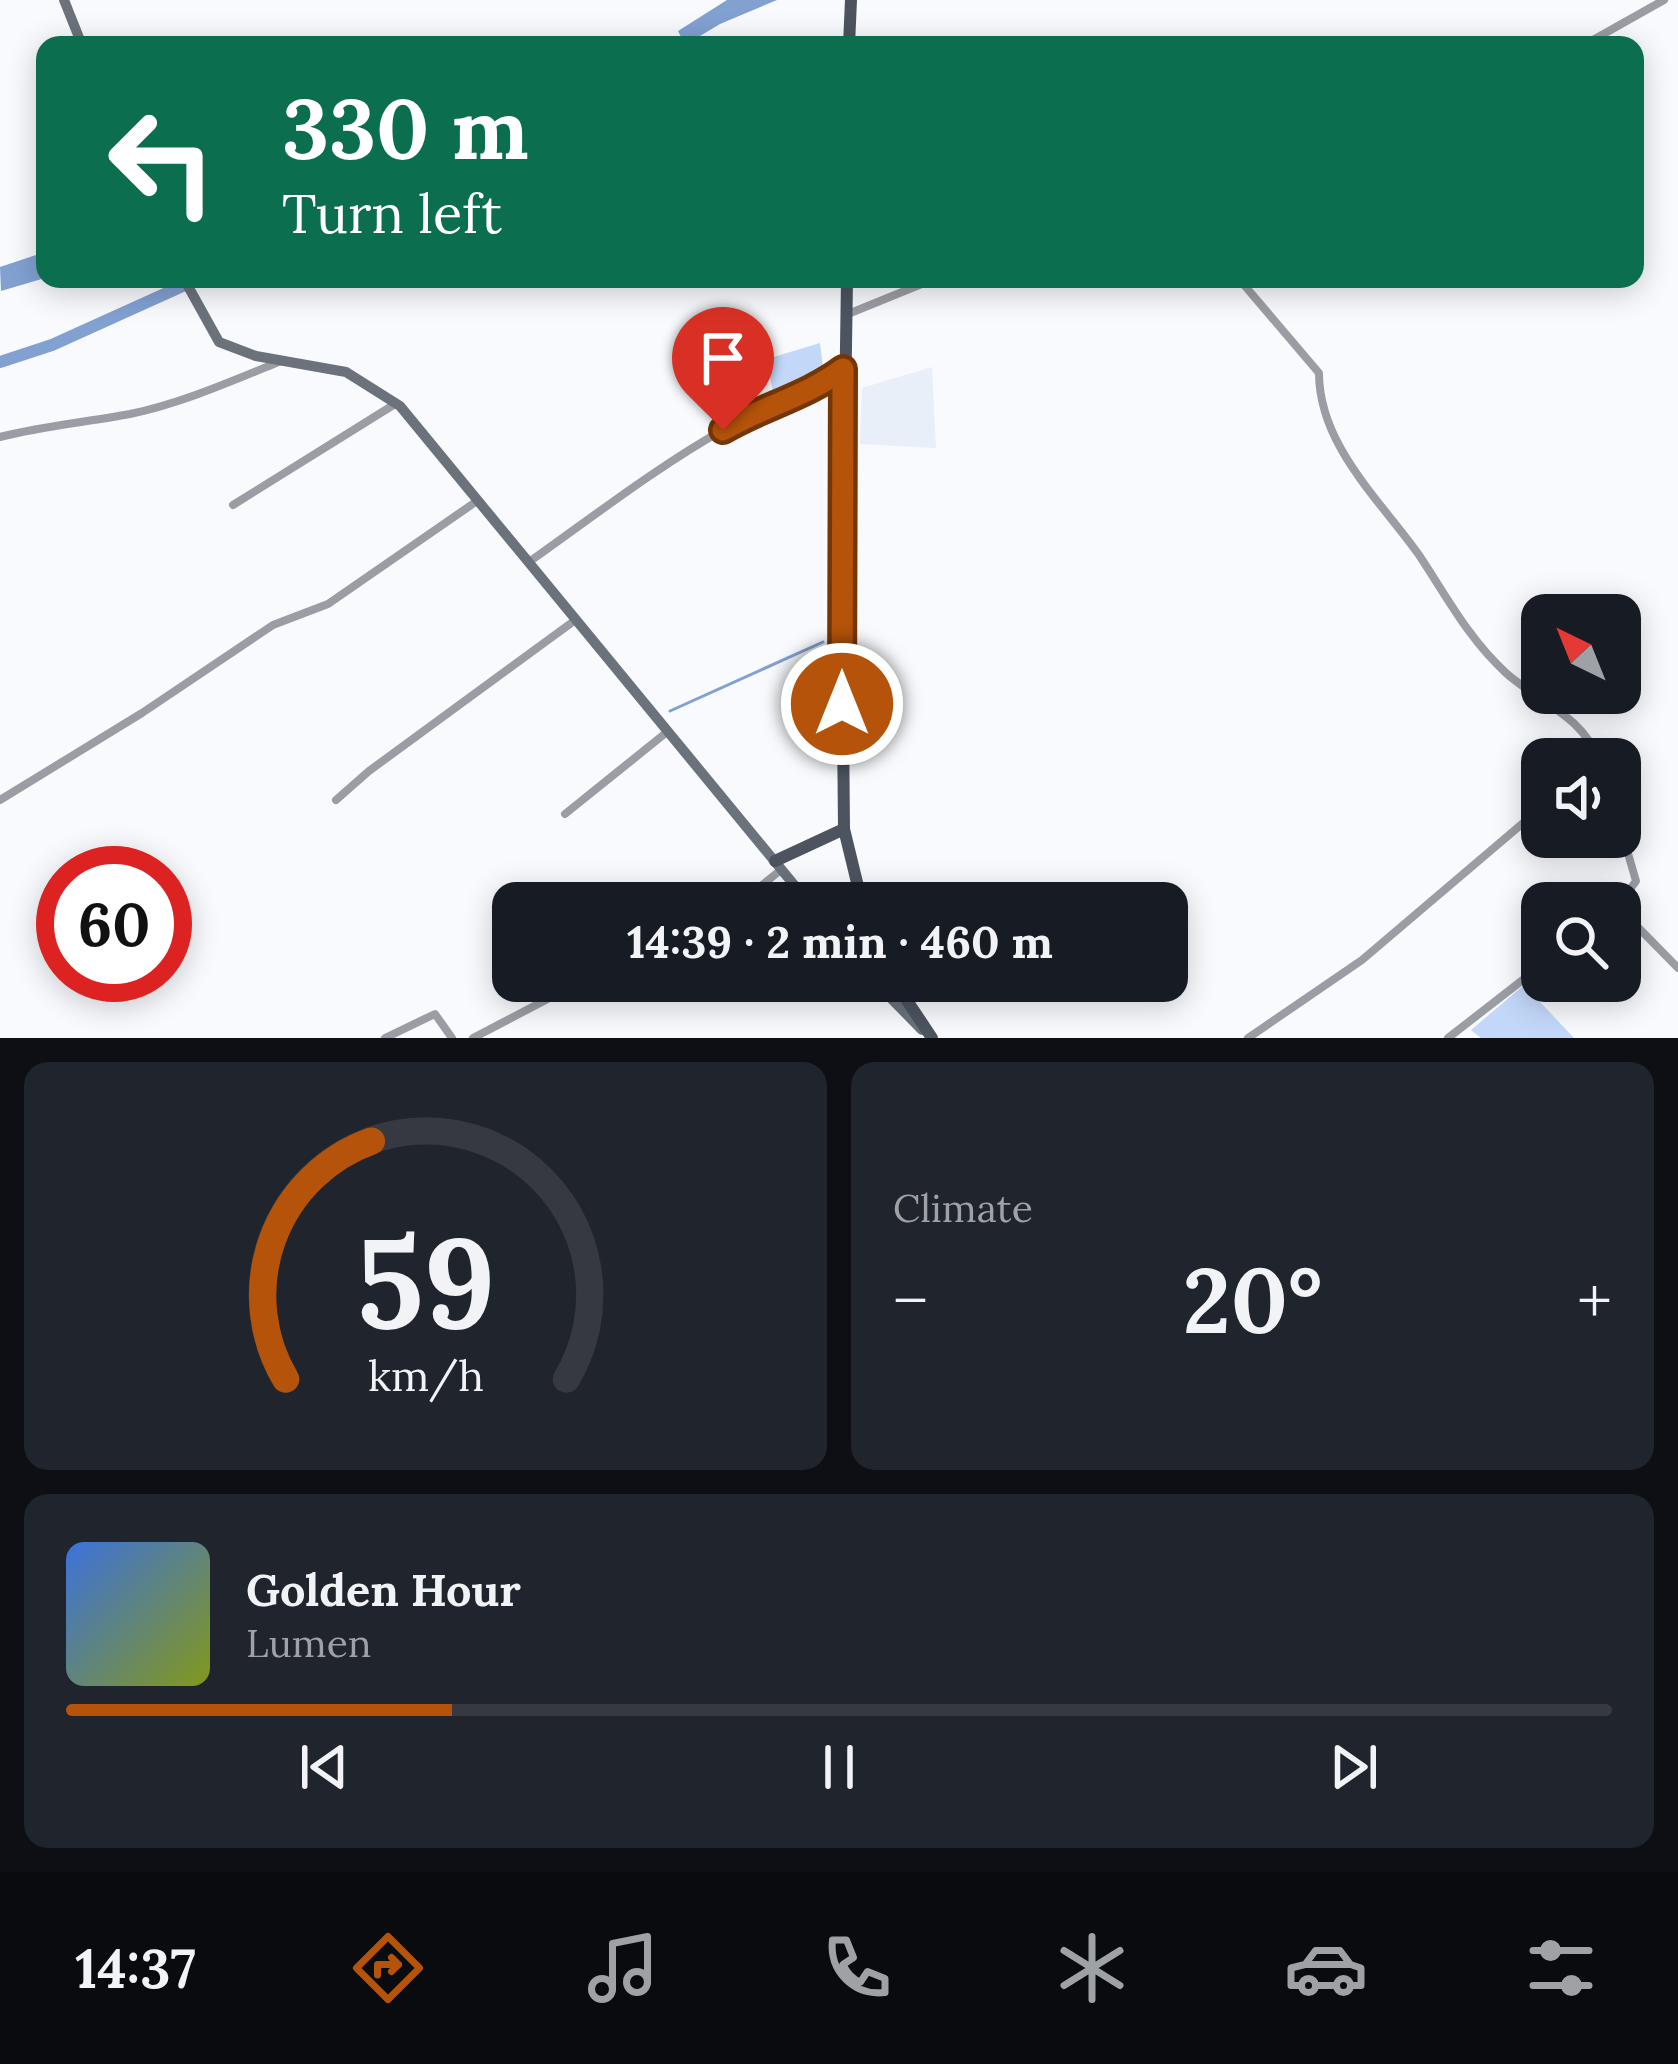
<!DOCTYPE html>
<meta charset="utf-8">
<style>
:root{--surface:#171b24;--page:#20242c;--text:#f1f3f6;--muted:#9ea1a6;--line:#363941;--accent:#b45309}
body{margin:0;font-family:Lora,serif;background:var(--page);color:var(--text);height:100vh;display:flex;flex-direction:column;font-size:45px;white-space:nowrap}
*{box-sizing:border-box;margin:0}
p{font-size:39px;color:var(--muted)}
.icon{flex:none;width:66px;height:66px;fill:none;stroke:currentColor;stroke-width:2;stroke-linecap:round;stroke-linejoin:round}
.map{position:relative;height:1038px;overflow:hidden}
.details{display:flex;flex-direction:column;gap:24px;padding:24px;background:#0d0f14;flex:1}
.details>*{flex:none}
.hud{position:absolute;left:36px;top:36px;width:1608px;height:252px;border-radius:24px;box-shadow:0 6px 30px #0003;background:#0b6e4f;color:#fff;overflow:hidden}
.needle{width:78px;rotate:317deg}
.fabs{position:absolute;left:1521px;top:594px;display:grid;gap:24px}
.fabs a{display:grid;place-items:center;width:120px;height:120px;border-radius:24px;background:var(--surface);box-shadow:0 6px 30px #0003;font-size:60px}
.speed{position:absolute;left:36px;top:846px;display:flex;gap:24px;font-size:60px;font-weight:700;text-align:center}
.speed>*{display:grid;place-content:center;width:156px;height:156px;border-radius:50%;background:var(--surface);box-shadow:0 6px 30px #0003;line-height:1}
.speed .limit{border:18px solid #d22;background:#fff;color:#111}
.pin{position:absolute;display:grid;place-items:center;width:102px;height:102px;color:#fff;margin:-123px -51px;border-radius:50% 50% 50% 0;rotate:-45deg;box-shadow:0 0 12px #0007}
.pin .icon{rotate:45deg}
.me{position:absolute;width:132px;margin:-66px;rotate:0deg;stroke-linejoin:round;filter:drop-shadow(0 0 9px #0008)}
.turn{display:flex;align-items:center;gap:42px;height:252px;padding:0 48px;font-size:54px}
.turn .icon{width:156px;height:156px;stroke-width:2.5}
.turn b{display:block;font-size:84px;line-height:102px}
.big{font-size:90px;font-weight:800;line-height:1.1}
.details .card{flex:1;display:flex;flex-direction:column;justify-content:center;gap:18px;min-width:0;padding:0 42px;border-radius:24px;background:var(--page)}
.details .dial{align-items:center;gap:0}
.dial svg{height:312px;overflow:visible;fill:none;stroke:var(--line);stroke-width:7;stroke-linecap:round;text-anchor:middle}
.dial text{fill:var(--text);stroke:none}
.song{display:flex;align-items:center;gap:36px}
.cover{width:144px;height:144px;border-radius:18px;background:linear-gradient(135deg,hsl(220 70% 55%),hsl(70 70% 35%))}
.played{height:12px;border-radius:6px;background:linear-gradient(90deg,var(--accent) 25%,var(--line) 25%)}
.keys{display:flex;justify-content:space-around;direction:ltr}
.heat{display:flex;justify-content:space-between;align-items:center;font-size:66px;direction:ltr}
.details .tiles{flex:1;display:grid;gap:24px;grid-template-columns:1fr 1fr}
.card:last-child{grid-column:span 2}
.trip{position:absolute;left:492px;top:882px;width:696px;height:120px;border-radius:24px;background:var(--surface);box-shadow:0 6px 30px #0003;font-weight:800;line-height:120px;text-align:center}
.tab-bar{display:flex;height:192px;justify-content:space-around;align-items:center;background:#090b0e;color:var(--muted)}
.tab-bar .icon{width:84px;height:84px}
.tab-bar .on{color:var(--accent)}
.tab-bar b{font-size:54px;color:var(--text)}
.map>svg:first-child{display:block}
.built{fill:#e9eff8}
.green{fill:#c3d8f9}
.water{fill:#82a1d1}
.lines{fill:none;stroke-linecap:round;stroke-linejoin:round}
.stream{stroke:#82a1d1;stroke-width:3}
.river{stroke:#82a1d1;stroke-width:12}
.street{stroke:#9a9ea4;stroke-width:8}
.secondary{stroke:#6c727b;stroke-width:10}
.primary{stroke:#4d545f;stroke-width:12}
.route-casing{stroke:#753606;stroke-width:30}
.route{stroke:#b45309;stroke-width:21}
</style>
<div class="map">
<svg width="1678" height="1038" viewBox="0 0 1678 1038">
<rect width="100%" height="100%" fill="#f8fafd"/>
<!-- built -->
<path class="built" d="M932 367 936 448 860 444 862 388Z"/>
<!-- green -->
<g class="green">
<path d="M820 343 824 377 773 393 767 359Z"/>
<path d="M1524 985 1574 1038H1481L1471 1030Z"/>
</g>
<!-- water -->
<g class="water">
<path d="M727 0H777L720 24 685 45 678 31Z"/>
<path d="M45 252V278L1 291 0 267Z"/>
</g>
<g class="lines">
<!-- stream -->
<path class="stream" d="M670 711 823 642"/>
<!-- river -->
<path class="river" d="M0 362 52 345 198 279"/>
<!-- street -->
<g class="street">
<path d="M1584 45 1664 0"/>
<path d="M1239 279 1319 373C1319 445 1380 500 1419 555 1447 597 1468 638 1506 673 1537 701 1583 716 1598 759"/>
<path d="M848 314 934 279"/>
<path d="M0 437C43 426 87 422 130 414 182 403 232 381 281 361"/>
<path d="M233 505 395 404"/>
<path d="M529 562C594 516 658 466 728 427 766 405 808 395 843 369"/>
<path d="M0 800 142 713 273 625 328 604 477 501"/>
<path d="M336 800 369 771 574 621"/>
<path d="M565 814 667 732"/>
<path d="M1620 826 1636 881 1620 903"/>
<path d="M740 903 782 869"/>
<path d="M1620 909 1678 968"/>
<path d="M385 1038 435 1014 452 1038"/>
<path d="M473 1038 582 981"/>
<path d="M1248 1038 1362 960 1542 807"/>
<path d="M1448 1038 1542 965"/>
</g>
<!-- secondary -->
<g class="secondary">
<path d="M64 0 82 45"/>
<path d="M184 279 219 342 256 356 346 372 400 406 809 903"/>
<path d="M874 981 922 1030"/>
</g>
<!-- primary -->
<g class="primary">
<path d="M849 45 851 0"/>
<path d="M847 279 842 615 844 829 862 903"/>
<path d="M775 861 844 829"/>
<path d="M894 981 932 1038"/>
</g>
</g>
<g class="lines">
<defs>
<path id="route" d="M723 430C762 407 807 396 843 369L842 704"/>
</defs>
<!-- route casing -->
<use href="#route" class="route-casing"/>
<!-- route -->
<use href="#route" class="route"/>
</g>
</svg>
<div class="fabs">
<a><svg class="needle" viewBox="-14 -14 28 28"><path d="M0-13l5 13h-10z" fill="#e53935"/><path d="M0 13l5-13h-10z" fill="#9ea1a6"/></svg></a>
<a><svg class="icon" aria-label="sound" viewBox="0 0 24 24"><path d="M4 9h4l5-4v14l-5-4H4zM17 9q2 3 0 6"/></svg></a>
<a><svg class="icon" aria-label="search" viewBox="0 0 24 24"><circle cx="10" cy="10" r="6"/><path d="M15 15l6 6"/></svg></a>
</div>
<div class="speed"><div class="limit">60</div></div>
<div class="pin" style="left:723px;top:430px;background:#d93025"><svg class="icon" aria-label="arrive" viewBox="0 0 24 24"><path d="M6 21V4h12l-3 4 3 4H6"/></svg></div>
<svg class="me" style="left:842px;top:704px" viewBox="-20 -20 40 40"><circle r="17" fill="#b45309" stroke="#fff" stroke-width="3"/><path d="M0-11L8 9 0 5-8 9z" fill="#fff"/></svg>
<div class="trip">14:39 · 2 min · 460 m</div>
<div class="hud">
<div class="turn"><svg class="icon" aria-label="left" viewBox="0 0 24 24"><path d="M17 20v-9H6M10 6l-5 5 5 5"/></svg><div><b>330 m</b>Turn left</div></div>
</div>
</div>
<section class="details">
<div class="tiles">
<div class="card dial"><svg viewBox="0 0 100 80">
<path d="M14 69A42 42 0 1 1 86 69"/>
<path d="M14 69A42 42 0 0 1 36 8" stroke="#b45309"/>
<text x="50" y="56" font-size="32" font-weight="700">59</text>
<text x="50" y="72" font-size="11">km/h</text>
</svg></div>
<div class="card"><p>Climate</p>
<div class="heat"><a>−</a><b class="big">20°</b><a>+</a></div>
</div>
<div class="card">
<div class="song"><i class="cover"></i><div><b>Golden Hour</b><p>Lumen</p></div></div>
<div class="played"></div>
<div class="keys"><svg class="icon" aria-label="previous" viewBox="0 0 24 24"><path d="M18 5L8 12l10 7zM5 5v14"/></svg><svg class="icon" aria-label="pause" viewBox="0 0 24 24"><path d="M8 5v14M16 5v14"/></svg><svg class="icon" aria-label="next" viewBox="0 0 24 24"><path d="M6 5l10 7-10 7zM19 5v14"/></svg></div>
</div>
</div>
</section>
<nav class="tab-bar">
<b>14:37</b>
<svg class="icon on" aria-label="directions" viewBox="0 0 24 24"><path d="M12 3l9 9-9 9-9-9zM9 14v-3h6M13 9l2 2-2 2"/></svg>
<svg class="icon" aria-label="music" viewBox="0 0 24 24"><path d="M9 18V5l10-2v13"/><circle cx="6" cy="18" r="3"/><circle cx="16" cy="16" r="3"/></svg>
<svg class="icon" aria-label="phone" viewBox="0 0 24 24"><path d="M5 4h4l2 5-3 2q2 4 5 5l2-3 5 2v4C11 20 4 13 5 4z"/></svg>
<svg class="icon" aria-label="climate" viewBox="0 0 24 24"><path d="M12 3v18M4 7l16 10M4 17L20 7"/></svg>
<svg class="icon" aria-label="car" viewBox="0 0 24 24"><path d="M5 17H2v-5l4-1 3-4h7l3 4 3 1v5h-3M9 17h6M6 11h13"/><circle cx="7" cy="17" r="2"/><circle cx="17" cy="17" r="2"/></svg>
<svg class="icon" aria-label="filters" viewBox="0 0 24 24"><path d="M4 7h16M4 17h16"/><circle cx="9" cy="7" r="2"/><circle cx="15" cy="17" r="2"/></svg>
</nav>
